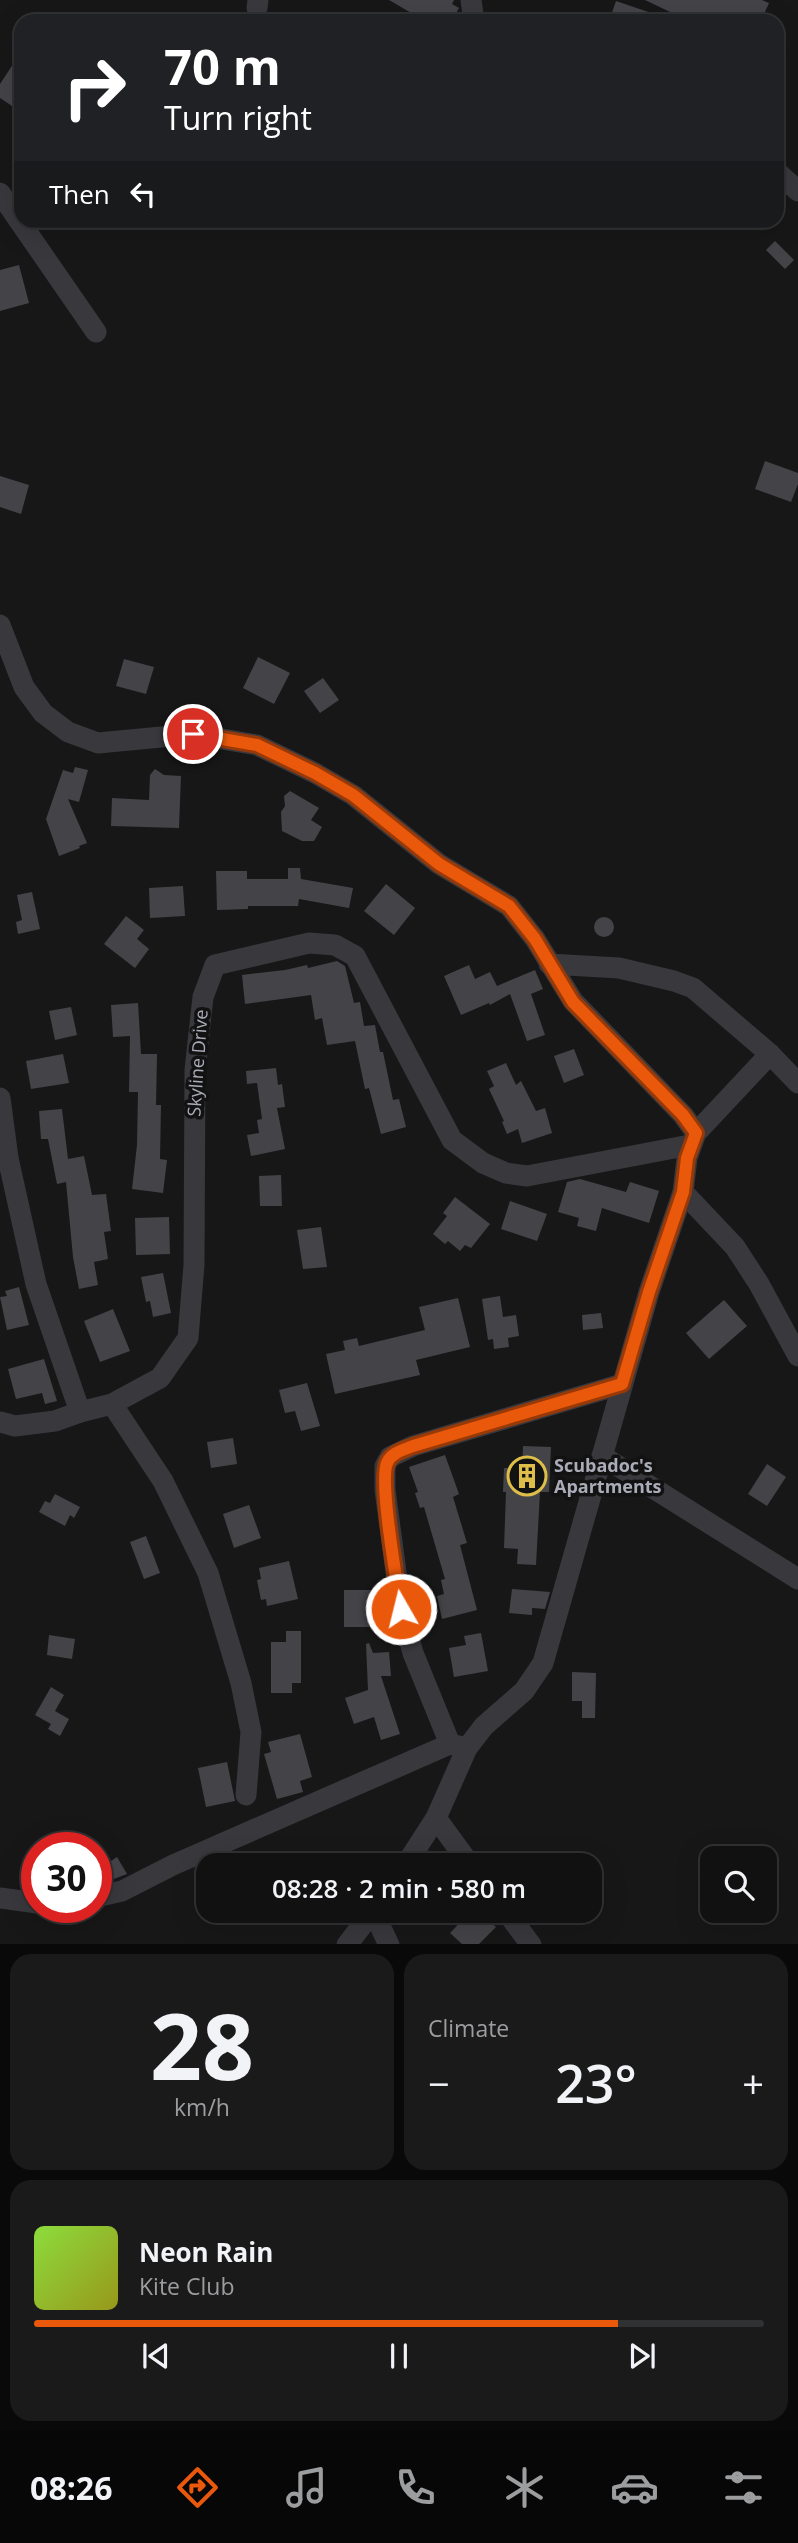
<!DOCTYPE html>
<meta charset="utf-8">
<style>
:root{--surface:#111112;--page:#1a1a1b;--text:#f1f3f6;--muted:#9c9d9f;--line:#303132;--accent:#ea580c}
body{margin:0;font-family:"Open Sans",sans-serif;background:var(--page);color:var(--text);height:100vh;display:flex;flex-direction:column;font-size:26px;white-space:nowrap}
*{box-sizing:border-box;margin:0}
p{font-size:23px;color:var(--muted)}
.icon{flex:none;width:38px;height:38px;fill:none;stroke:currentColor;stroke-width:2;stroke-linecap:round;stroke-linejoin:round}
.map{position:relative;height:1944px;overflow:hidden}
.drawer{display:flex;flex-direction:column;gap:10px;padding:10px;background:#09090a;flex:1}
.drawer>*{flex:none}
.top-card{position:absolute;left:14px;top:14px;width:770px;height:214px;border-radius:21px;box-shadow:0 7px 28px #0002,0 0 0 2px var(--line);background:#202124;color:#fff;overflow:hidden}
.buttons{position:absolute;left:700px;top:1846px;display:grid;gap:14px}
.buttons a{display:grid;place-items:center;width:77px;height:77px;border-radius:14px;background:var(--surface);box-shadow:0 7px 28px #0002,0 0 0 2px var(--line);font-size:35px}
.speed{position:absolute;left:21px;top:1832px;display:flex;gap:14px;font-size:35px;font-weight:700;text-align:center}
.speed>*{display:grid;place-content:center;width:91px;height:91px;border-radius:50%;background:var(--surface);box-shadow:0 7px 28px #0002,0 0 0 2px var(--line);line-height:1}
.speed .limit{border:10px solid #d22;background:#fff;color:#111}
.pin{position:absolute;display:grid;place-items:center;width:60px;height:60px;color:#fff;margin:-30px;border:4px solid #fff;border-radius:50%;box-shadow:0 2px 7px #0007}
.me{position:absolute;width:77px;margin:-38px;rotate:352deg;stroke-linejoin:round;filter:drop-shadow(0 0 5px #0008)}
.turn{display:flex;align-items:center;gap:24px;height:147px;padding:0 35px;font-size:32px}
.turn .icon{width:91px;height:91px;stroke-width:2.5}
.turn b{display:block;font-size:49px;line-height:60px}
.then{display:flex;align-items:center;height:66px;padding:0 35px;background:#0003;gap:14px;font-size:26px}
.big{font-size:52px;font-weight:600;line-height:1.1}
.drawer .widget{flex:1;display:flex;flex-direction:column;justify-content:center;gap:10px;min-width:0;padding:0 24px;border-radius:21px;background:var(--page)}
.drawer .dial{align-items:center;gap:0}
.dial b{font-size:91px;line-height:1}
.song{display:flex;align-items:center;gap:21px}
.cover{width:84px;height:84px;border-radius:10px;background:linear-gradient(135deg,hsl(90 70% 55%),hsl(60 70% 35%))}
.played{height:7px;border-radius:4px;background:linear-gradient(90deg,var(--accent) 80%,var(--line) 80%)}
.keys{display:flex;justify-content:space-around;direction:ltr}
.heat{display:flex;justify-content:space-between;align-items:center;font-size:38px;direction:ltr}
.drawer .tiles{flex:1;display:grid;gap:10px;grid-template-columns:1fr 1fr}
.widget:last-child{grid-column:span 2}
.trip{position:absolute;left:196px;top:1853px;width:406px;height:70px;border-radius:21px;background:var(--surface);box-shadow:0 7px 28px #0002,0 0 0 2px var(--line);font-weight:600;line-height:70px;text-align:center}
.menu{display:flex;height:112px;justify-content:space-around;align-items:center;background:#070707;color:var(--muted)}
.menu .icon{width:49px;height:49px}
.menu .active{color:var(--accent)}
.menu b{font-size:32px;color:var(--text)}
.map>svg:first-child{display:block}
.building{fill:#444448}
.lines{fill:none;stroke-linecap:round;stroke-linejoin:round}
.minor{stroke:#38383d;stroke-width:21}
.route-casing{stroke:#983908;stroke-width:18}
.route{stroke:#ea580c;stroke-width:12}
.labels{text-anchor:middle;stroke-width:7;stroke-linejoin:round;paint-order:stroke}
.street-label{font-size:18px;fill:#aaacb7;stroke:#121213}
.poi-label{font-size:18px;font-weight:bold;fill:#aaacb7;stroke:#121213;text-anchor:start}
</style>
<div class="map">
<svg width="798" height="1945" viewBox="0 0 798 1945">
<rect width="100%" height="100%" fill="#171718"/>
<!-- building -->
<g class="building">
<path d="M389 0H454L452 4 459 8 456 13 460 15 461 21H444L434 15 430 21H425Z"/>
<path d="M645 0H762L769 3 761 21H689Z"/>
<path d="M616 1 669 19V21H609Z"/>
<path d="M21 52V108L14 103 12 106 0 98V84Z"/>
<path d="M775 241 794 260 785 269 766 250Z"/>
<path d="M19 265 29 303 0 311V270Z"/>
<path d="M765 461 798 473V484L791 502 755 489Z"/>
<path d="M0 476 29 485 21 514 0 507Z"/>
<path d="M258 657 290 673 274 704 243 688Z"/>
<path d="M124 659 154 667 146 694 116 686Z"/>
<path d="M323 678 339 700 320 713 304 691Z"/>
<path d="M75 767 88 770 79 802 68 799 87 843 79 846 80 848 59 856 46 819 63 770 73 773Z"/>
<path d="M155 769 164 775 181 776 179 828 111 826 112 798 149 800 150 775Z"/>
<path d="M290 791 319 808 311 820 322 827 314 841H302L282 831 281 812 285 806 284 796Z"/>
<path d="M288 868H300L301 879 353 888 349 908 299 899 298 906H248V909L217 910 216 871H247V879H288Z"/>
<path d="M386 884 415 908 394 935 364 911Z"/>
<path d="M183 886 185 916 150 918 149 888Z"/>
<path d="M32 892 40 929 18 934 16 922 22 920 17 895Z"/>
<path d="M126 916 144 930 137 939 149 949 135 968 104 944Z"/>
<circle cx="604" cy="927" r="10"/>
<path d="M337 961 345 966 354 1003 360 1002 364 1026 375 1025 380 1052H383L393 1100 399 1099 406 1127 381 1134 369 1088 365 1089 355 1041 327 1045 322 1018 315 1020 311 995 245 1004 242 975 285 970 307 965 308 968Z"/>
<path d="M469 965 475 979 490 972 497 986 535 970 543 989 531 994 545 1035 527 1041 510 994 490 1005 489 1003 461 1015 444 976Z"/>
<path d="M138 1003 141 1054H157L156 1105H161L160 1159 167 1160 163 1193 132 1189 137 1145 138 1092H129L130 1036 113 1037 111 1005Z"/>
<path d="M71 1007 77 1035 55 1040 49 1011Z"/>
<path d="M574 1049 584 1075 564 1083 554 1056Z"/>
<path d="M63 1054 69 1083 31 1089 26 1061Z"/>
<path d="M506 1063 516 1085 521 1081 536 1111 545 1108 552 1133 522 1143 518 1129 507 1134 502 1122 504 1121 489 1089 494 1086 487 1071Z"/>
<path d="M276 1068 278 1085 282 1084 285 1107 277 1108 285 1149 251 1156 247 1135 259 1133 257 1120 262 1119 257 1083 247 1084 246 1071Z"/>
<path d="M62 1109 68 1159 84 1156 92 1195 106 1194 111 1231 104 1232 108 1259 94 1262 98 1285 79 1289 73 1257 66 1182 57 1184 48 1139H41L39 1111Z"/>
<path d="M281 1175 282 1206H260L259 1176Z"/>
<path d="M580 1179 626 1192 630 1182 659 1191 649 1223 602 1208 596 1231 577 1226 579 1218 558 1212 567 1182Z"/>
<path d="M455 1197 490 1224 471 1248 465 1245 460 1251 448 1241 445 1244 433 1234 447 1216 443 1213Z"/>
<path d="M510 1201 547 1214 537 1241 501 1229Z"/>
<path d="M169 1217 170 1254 136 1255 135 1218Z"/>
<path d="M321 1227 327 1267 303 1269 297 1230Z"/>
<path d="M163 1273 171 1313 153 1317 150 1301 146 1302 141 1277Z"/>
<path d="M19 1287 29 1325 7 1330 0 1297 7 1296 5 1291Z"/>
<path d="M500 1296 503 1317 516 1315 519 1336 508 1338 509 1347 494 1349 493 1339 488 1340 482 1299Z"/>
<path d="M458 1298 470 1347 416 1360 420 1375 335 1394 326 1354 345 1350 343 1341 357 1338 359 1346 425 1330 419 1307Z"/>
<path d="M724 1300 747 1326 709 1359 686 1333Z"/>
<path d="M113 1309 130 1351 100 1362 84 1321Z"/>
<path d="M601 1313 603 1328 583 1330 582 1315Z"/>
<path d="M44 1359 57 1401 45 1404 42 1393 16 1399 8 1369Z"/>
<path d="M307 1383 320 1426 301 1431 295 1411 285 1413 279 1390Z"/>
<path d="M233 1438 237 1464 211 1468 207 1442Z"/>
<path d="M523 1446 551 1447 549 1492H540L536 1565 517 1564 518 1549 504 1548 506 1492H503L504 1468H522Z"/>
<path d="M445 1455 459 1494 453 1497 467 1543 460 1545 477 1610 442 1619 437 1596 444 1594 441 1580 445 1579 424 1507 420 1508 415 1493 418 1492 409 1467Z"/>
<path d="M767 1464 786 1477 767 1506 748 1494Z"/>
<path d="M55 1494 80 1507 74 1518 70 1515 65 1526 39 1512 45 1501 50 1503Z"/>
<path d="M249 1505 261 1538 234 1548 223 1514Z"/>
<path d="M146 1536 160 1573 144 1579 130 1542Z"/>
<path d="M289 1561 298 1599 267 1606 266 1599 261 1600 257 1580 261 1579 259 1568Z"/>
<path d="M512 1589 550 1592 545 1609 532 1608V1615L509 1613Z"/>
<rect x="344" y="1590" width="30" height="37"/>
<path d="M286 1631H301V1683H292V1693H271V1642H286Z"/>
<path d="M481 1633 488 1671 454 1677 449 1648 466 1645 464 1636Z"/>
<path d="M49 1635 75 1639 72 1659 47 1655Z"/>
<path d="M369 1643 373 1653 389 1652 391 1676H381L400 1734 381 1740 374 1717 354 1724 345 1698 368 1690 366 1644Z"/>
<path d="M572 1672 596 1673 595 1718H582V1701H572Z"/>
<path d="M51 1687 64 1695 55 1711 69 1719 60 1736 48 1729 51 1724 35 1715Z"/>
<path d="M300 1734 312 1777 300 1781 303 1792 277 1799 264 1754 271 1752 268 1742Z"/>
<path d="M227 1762 235 1801 206 1807 198 1768Z"/>
<path d="M117 1857 127 1874 111 1880 102 1867Z"/>
<path d="M471 1911H479L496 1927 479 1944H462L450 1933Z"/>
</g>
<g class="lines">
<!-- minor -->
<g class="minor">
<path d="M471 0 474 21"/>
<path d="M257 8 258 0"/>
<path d="M777 172 798 191"/>
<path d="M0 193 96 332"/>
<path d="M0 625 24 687 43 713 68 732 98 743 193 734 257 745 315 773 353 795 439 864 509 906 535 939 573 1001 683 1115 696 1133"/>
<path d="M549 964 619 968 674 981 693 988 770 1054 798 1083"/>
<path d="M0 1098 8 1158 36 1284 80 1412"/>
<path d="M683 1192 735 1247 759 1284 798 1356"/>
<path d="M112 1404 163 1481 208 1573 241 1683 251 1732 246 1795"/>
<path d="M0 1422 15 1426 55 1421 80 1412 112 1404 160 1378 188 1338 194 1265 195 1070 203 997 215 965 309 943 335 945 355 956 452 1140 483 1163 506 1173 527 1176 690 1145"/>
<path d="M602 1456 798 1579"/>
<path d="M467 1748 450 1744 413 1653 401 1609 385 1490V1466L390 1457 413 1446 622 1384"/>
<path d="M436 1818 471 1866"/>
<path d="M405 1866 436 1818 467 1748 484 1726 524 1691 543 1663 649 1292 683 1192 687 1158 696 1133 770 1054"/>
<path d="M96 1897 122 1891 173 1865 450 1744"/>
<path d="M0 1898 37 1903"/>
<path d="M380 1911 381 1928 389 1945"/>
<path d="M506 1911 531 1945"/>
<path d="M347 1945 373 1911"/>
</g>
</g>
<g class="lines">
<defs>
<path id="route" d="M193 734 257 745 315 773 353 795 439 864 509 906 535 939 573 1002 683 1115 696 1133 687 1158 683 1192 649 1292 622 1384 413 1446C403 1450 391 1453 387 1463 379 1482 397 1583 401 1609"/>
</defs>
<!-- route casing -->
<use href="#route" class="route-casing"/>
<!-- route -->
<use href="#route" class="route"/>
</g>
<!-- icons -->
<defs>
<symbol id="building-ring" viewBox="-11 -11 22 22"><circle r="9.5" fill="#121213" stroke="#debe49" stroke-width="1.5"/><path d="M-4-6H4V6H1V3H-1V6H-4ZM-2.5-4.3h1.7v1.8h-1.7ZM.8-4.3h1.7v1.8H.8ZM-2.5-1h1.7V.8h-1.7ZM.8-1h1.7V.8H.8Z" fill="#debe49"/></symbol>
</defs>
<g fill-rule="evenodd">
<use href="#building-ring" x="505" y="1454" width="44" height="44"/>
</g>
<g class="labels">
<!-- street labels -->
<g class="street-label">
<text transform="translate(198 1063) rotate(-86)" y="6">Skyline Drive</text>
</g>
<!-- poi labels -->
<g class="poi-label">
<text x="554" y="1472">Scubadoc's<tspan x="554" dy="21">Apartments</tspan></text>
</g>
</g>
</svg>
<div class="buttons">
<a><svg class="icon" aria-label="search" viewBox="0 0 24 24"><circle cx="10" cy="10" r="6"/><path d="M15 15l6 6"/></svg></a>
</div>
<div class="speed"><div class="limit">30</div></div>
<div class="pin" style="left:193px;top:734px;background:#d93025"><svg class="icon" aria-label="arrive" viewBox="0 0 24 24"><path d="M6 21V4h12l-3 4 3 4H6"/></svg></div>
<svg class="me" style="left:401px;top:1609px" viewBox="-20 -20 40 40"><circle r="17" fill="#ea580c" stroke="#fff" stroke-width="3"/><path d="M0-11L8 9 0 5-8 9z" fill="#fff"/></svg>
<div class="trip">08:28 · 2 min · 580 m</div>
<div class="top-card">
<div class="turn"><svg class="icon" aria-label="right" viewBox="0 0 24 24"><path d="M7 20v-9h11M14 6l5 5-5 5"/></svg><div><b>70 m</b>Turn right</div></div>
<div class="then">Then<svg class="icon" aria-label="left" viewBox="0 0 24 24"><path d="M17 20v-9H6M10 6l-5 5 5 5"/></svg></div>
</div>
</div>
<section class="drawer">
<div class="tiles">
<div class="widget dial"><b>28</b><p>km/h</p></div>
<div class="widget"><p>Climate</p>
<div class="heat"><a>−</a><b class="big">23°</b><a>+</a></div>
</div>
<div class="widget">
<div class="song"><i class="cover"></i><div><b>Neon Rain</b><p>Kite Club</p></div></div>
<div class="played"></div>
<div class="keys"><svg class="icon" aria-label="previous" viewBox="0 0 24 24"><path d="M18 5L8 12l10 7zM5 5v14"/></svg><svg class="icon" aria-label="pause" viewBox="0 0 24 24"><path d="M8 5v14M16 5v14"/></svg><svg class="icon" aria-label="next" viewBox="0 0 24 24"><path d="M6 5l10 7-10 7zM19 5v14"/></svg></div>
</div>
</div>
</section>
<nav class="menu">
<b>08:26</b>
<svg class="icon active" aria-label="directions" viewBox="0 0 24 24"><path d="M12 3l9 9-9 9-9-9zM9 14v-3h6M13 9l2 2-2 2"/></svg>
<svg class="icon" aria-label="music" viewBox="0 0 24 24"><path d="M9 18V5l10-2v13"/><circle cx="6" cy="18" r="3"/><circle cx="16" cy="16" r="3"/></svg>
<svg class="icon" aria-label="phone" viewBox="0 0 24 24"><path d="M5 4h4l2 5-3 2q2 4 5 5l2-3 5 2v4C11 20 4 13 5 4z"/></svg>
<svg class="icon" aria-label="climate" viewBox="0 0 24 24"><path d="M12 3v18M4 7l16 10M4 17L20 7"/></svg>
<svg class="icon" aria-label="car" viewBox="0 0 24 24"><path d="M5 17H2v-5l4-1 3-4h7l3 4 3 1v5h-3M9 17h6M6 11h13"/><circle cx="7" cy="17" r="2"/><circle cx="17" cy="17" r="2"/></svg>
<svg class="icon" aria-label="filters" viewBox="0 0 24 24"><path d="M4 7h16M4 17h16"/><circle cx="9" cy="7" r="2"/><circle cx="15" cy="17" r="2"/></svg>
</nav>
